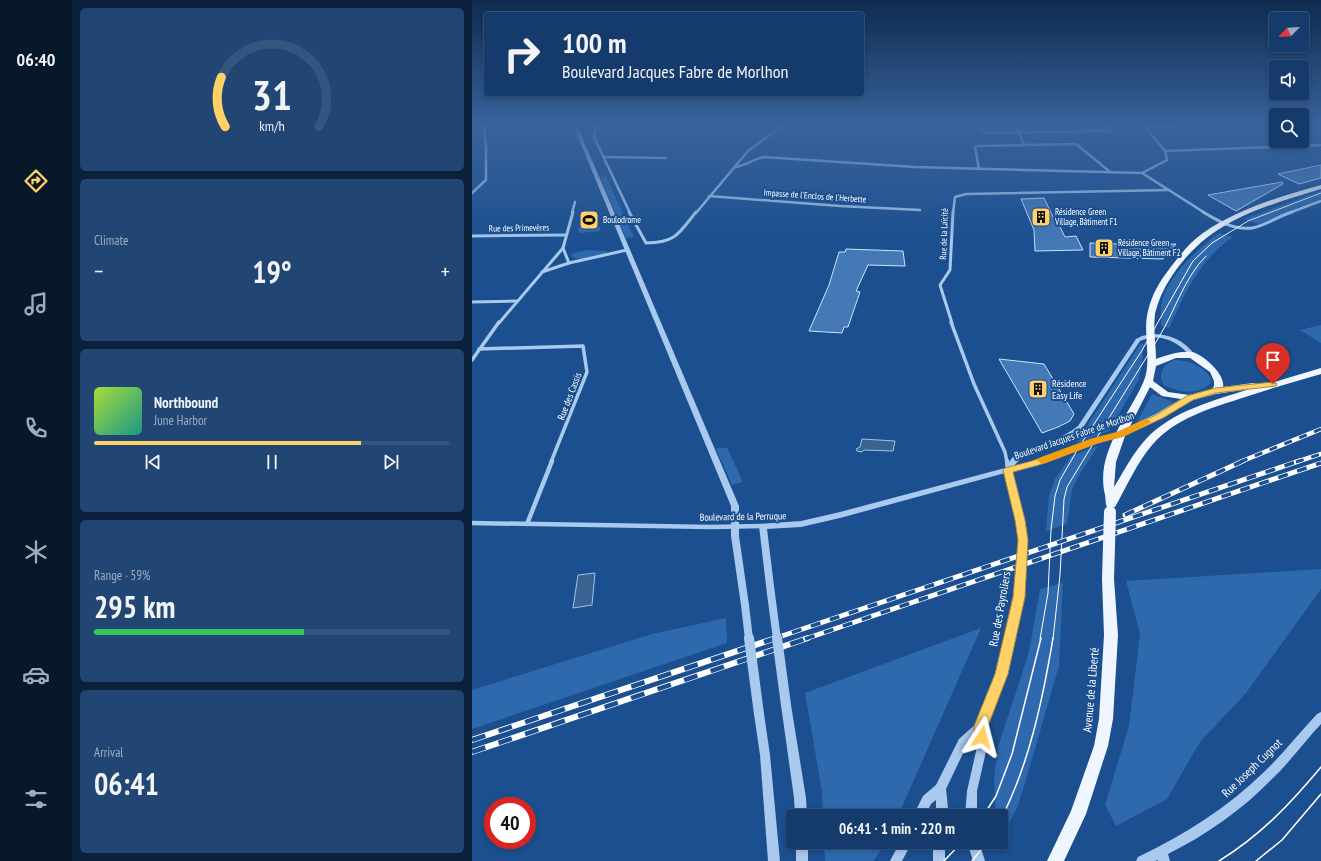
<!DOCTYPE html>
<meta charset="utf-8">
<style>
:root{--surface:#143b6b;--page:#214673;--text:#f1f3f6;--muted:#9dadc1;--line:#33557e;--accent:#ffd166}
body{margin:0;font-family:"PT Sans Narrow",sans-serif;background:var(--page);color:var(--text);height:100vh;display:flex;flex-direction:column;font-size:15px;white-space:nowrap}
*{box-sizing:border-box;margin:0}
p{font-size:13px;color:var(--muted)}
.icon{flex:none;width:22px;height:22px;fill:none;stroke:currentColor;stroke-width:2;stroke-linecap:round;stroke-linejoin:round}
.map{position:relative;flex:1;overflow:hidden}
.drawer{display:flex;flex-direction:column;gap:8px;padding:8px;background:#0b203b;width:400px}
.drawer>*{flex:none}
.top-card{position:absolute;left:12px;top:12px;width:380px;height:84px;border-radius:4px;box-shadow:0 2px 6px #0003,0 0 0 1px var(--line);background:#143b6b;color:var(--text);overflow:hidden}
.needle{width:26px;rotate:246deg}
.controls{position:absolute;left:797px;top:12px;display:grid;gap:8px}
.controls a{display:grid;place-items:center;width:40px;height:40px;border-radius:4px;background:var(--surface);box-shadow:0 2px 6px #0003,0 0 0 1px var(--line);font-size:20px}
.speed{position:absolute;left:12px;top:797px;display:flex;gap:8px;font-size:20px;font-weight:700;text-align:center}
.speed>*{display:grid;place-content:center;width:52px;height:52px;border-radius:50%;background:var(--surface);box-shadow:0 2px 6px #0003,0 0 0 1px var(--line);line-height:1}
.speed .limit{border:6px solid #d22;background:#fff;color:#111}
.pin{position:absolute;display:grid;place-items:center;width:34px;height:34px;color:#fff;margin:-41px -17px;border-radius:50% 50% 50% 0;rotate:-45deg;box-shadow:0 0 4px #0007}
.pin .icon{rotate:45deg}
.me{position:absolute;width:44px;margin:-22px;rotate:9deg;stroke-linejoin:round;filter:drop-shadow(0 0 3px #0008)}
.turn{display:flex;align-items:center;gap:14px;height:84px;padding:0 12px;font-size:18px}
.turn .icon{width:52px;height:52px;stroke-width:2.5}
.turn b{display:block;font-size:28px;line-height:34px}
.big{font-size:30px;font-weight:700;line-height:1.1}
.drawer .card{flex:1;display:flex;flex-direction:column;justify-content:center;gap:6px;min-width:0;padding:0 14px;border-radius:6px;background:var(--page)}
.drawer .dial{align-items:center;gap:0}
.dial svg{height:104px;overflow:visible;fill:none;stroke:var(--line);stroke-width:7;stroke-linecap:round;text-anchor:middle}
.dial text{fill:var(--text);stroke:none}
.song{display:flex;align-items:center;gap:12px}
.cover{width:48px;height:48px;border-radius:6px;background:linear-gradient(135deg,hsl(80 70% 55%),hsl(170 70% 35%))}
.played{height:4px;border-radius:2px;background:linear-gradient(90deg,var(--accent) 75%,var(--line) 75%)}
.keys{display:flex;justify-content:space-around;direction:ltr}
.heat{display:flex;justify-content:space-between;align-items:center;font-size:22px;direction:ltr}
.charge{height:6px;border-radius:3px;background:linear-gradient(90deg,#34c759 59%,var(--line) 0)}
.trip{position:absolute;left:314px;top:809px;width:222px;height:40px;border-radius:4px;background:var(--surface);box-shadow:0 2px 6px #0003,0 0 0 1px var(--line);font-weight:700;line-height:40px;text-align:center}
main{display:flex;flex:1;min-height:0}
.menu{display:flex;flex-direction:column;width:72px;justify-content:space-around;align-items:center;background:#08182b;color:var(--muted)}
.menu .icon{width:28px;height:28px}
.menu .on{color:var(--accent)}
.menu b{font-size:18px;color:var(--text)}
.map>svg:first-child{display:block}
.green{fill:#2e69ad}
.water{fill:#3c6290;stroke:#9cc4f0}
.building{fill:#4478b7;stroke:#cfe3fa}
.lines{fill:none;stroke-linecap:round;stroke-linejoin:round}
.minor-far3{stroke:#a9c9ee;stroke-width:2.5}
.minor-far2{stroke:#a9c9ee;stroke-width:3}
.minor-far1{stroke:#a9c9ee;stroke-width:3.5}
.minor{stroke:#a9c9ee;stroke-width:4.5}
.tertiary{fill:#a9c9ee;fill-rule:evenodd}
.primary{fill:#f0f6ff;fill-rule:evenodd}
.tram-far1{stroke:#fff;stroke-width:1}
.tram{stroke:#fff;stroke-width:1.5}
.rail-far2-casing{stroke:#fff;stroke-width:4.5}
.rail-far1-casing{stroke:#fff;stroke-width:5}
.rail-casing{stroke:#fff;stroke-width:6}
.rail-far2{stroke:#1b4f8f;stroke-width:3;stroke-dasharray:8;stroke-linecap:butt}
.rail-far1{stroke:#1b4f8f;stroke-width:3.5;stroke-dasharray:10;stroke-linecap:butt}
.rail{stroke:#1b4f8f;stroke-width:4.5;stroke-dasharray:14;stroke-linecap:butt}
.tertiary-bridge-far1{stroke:#a9c9ee;stroke-width:8}
.tertiary-bridge{stroke:#a9c9ee;stroke-width:10}
.primary-bridge{stroke:#f0f6ff;stroke-width:12}
.route{fill:#ffd166;stroke:#a68842}
.slow{fill:#f59e0b}
.labels{text-anchor:middle;stroke-width:4;stroke-linejoin:round;paint-order:stroke}
.far-street-label{font-size:9px;fill:#fff;stroke:#1b4f8f}
.far-poi-label{font-size:9px;fill:#fff;stroke:#1b4f8f;text-anchor:start}
.poi-label{font-size:10px;fill:#fff;stroke:#1b4f8f;text-anchor:start}
.street-label{font-size:10px;fill:#fff;stroke:#1b4f8f}
.near-street-label{font-size:12px;fill:#fff;stroke:#1b4f8f}
</style>
<main>
<nav class="menu">
<b>06:40</b>
<svg class="icon on" aria-label="directions" viewBox="0 0 24 24"><path d="M12 3l9 9-9 9-9-9zM9 14v-3h6M13 9l2 2-2 2"/></svg>
<svg class="icon" aria-label="music" viewBox="0 0 24 24"><path d="M9 18V5l10-2v13"/><circle cx="6" cy="18" r="3"/><circle cx="16" cy="16" r="3"/></svg>
<svg class="icon" aria-label="phone" viewBox="0 0 24 24"><path d="M5 4h4l2 5-3 2q2 4 5 5l2-3 5 2v4C11 20 4 13 5 4z"/></svg>
<svg class="icon" aria-label="climate" viewBox="0 0 24 24"><path d="M12 3v18M4 7l16 10M4 17L20 7"/></svg>
<svg class="icon" aria-label="car" viewBox="0 0 24 24"><path d="M5 17H2v-5l4-1 3-4h7l3 4 3 1v5h-3M9 17h6M6 11h13"/><circle cx="7" cy="17" r="2"/><circle cx="17" cy="17" r="2"/></svg>
<svg class="icon" aria-label="filters" viewBox="0 0 24 24"><path d="M4 7h16M4 17h16"/><circle cx="9" cy="7" r="2"/><circle cx="15" cy="17" r="2"/></svg>
</nav>
<section class="drawer">
<div class="card dial"><svg viewBox="0 0 100 80">
<path d="M14 69A42 42 0 1 1 86 69"/>
<path d="M14 69A42 42 0 0 1 11 31" stroke="#ffd166"/>
<text x="50" y="56" font-size="32" font-weight="700">31</text>
<text x="50" y="72" font-size="11">km/h</text>
</svg></div>
<div class="card"><p>Climate</p>
<div class="heat"><a>−</a><b class="big">19°</b><a>+</a></div>
</div>
<div class="card">
<div class="song"><i class="cover"></i><div><b>Northbound</b><p>June Harbor</p></div></div>
<div class="played"></div>
<div class="keys"><svg class="icon" aria-label="previous" viewBox="0 0 24 24"><path d="M18 5L8 12l10 7zM5 5v14"/></svg><svg class="icon" aria-label="pause" viewBox="0 0 24 24"><path d="M8 5v14M16 5v14"/></svg><svg class="icon" aria-label="next" viewBox="0 0 24 24"><path d="M6 5l10 7-10 7zM19 5v14"/></svg></div>
</div>
<div class="card"><p>Range · 59%</p><b class="big">295 km</b><div class="charge"></div></div>
<div class="card"><p>Arrival</p><b class="big">06:41</b></div>
</section>
<div class="map">
<svg width="849" height="861" viewBox="0 0 849 861">
<rect width="100%" height="100%" fill="#1b4f8f"/>
<!-- green -->
<g class="green">
<path d="M134 176 162 237 154 238 128 177Z"/>
<path d="M849 191V199L787 224 772 219Z"/>
<path d="M119 210 129 231 108 233 106 230 114 211Z"/>
<path d="M747 233 761 237C727 260 714 292 697 328L689 326C689 317 688 310 690 301 697 274 726 249 747 233Z"/>
<path d="M114 250 135 251V253L108 259 100 257 99 254Z"/>
<path d="M849 325V343L828 330Z"/>
<path d="M669 343 672 344 669 370 666 381 637 431 604 443Z"/>
<path d="M704 360C718 361 732 366 739 379L738 384C725 395 707 393 692 385 684 375 693 361 704 360Z"/>
<path d="M680 394 701 402 693 411 665 422Z"/>
<path d="M626 446 606 477 600 490 595 524 574 531 577 496 583 479 599 456Z"/>
<path d="M247 448H255L271 482 260 485 244 449Z"/>
<path d="M849 569V589L774 693 728 742 695 799 644 826 633 805 657 726 668 634 654 581Z"/>
<path d="M591 583 587 666 553 783 545 808 529 837V816H524L522 779 526 747 557 652 568 589Z"/>
<path d="M254 618 255 643 0 729V690L180 634Z"/>
<path d="M509 628 426 816H351L350 791 333 693Z"/>
<path d="M352 842H415L401 861H353Z"/>
</g>
<!-- water -->
<g class="water">
<path d="M390 439 423 441 421 451 392 450 390 452 385 451 384 449 388 447Z"/>
<path d="M123 573 120 605 101 608 106 575Z"/>
</g>
<!-- building -->
<g class="building">
<path d="M849 165V178L827 184 806 174Z"/>
<path d="M810 182 811 184 764 211 736 195Z"/>
<path d="M572 198 585 225H587L593 237 604 236 611 250 563 251 562 230 549 199Z"/>
<path d="M618 243 676 245 704 244 691 259 618 257Z"/>
<path d="M374 249 431 251 433 266 396 265 384 291 388 292 376 327H372L370 333 337 331 357 285 367 252H373Z"/>
<path d="M527 359 572 364 602 414 598 421 586 427 570 433Z"/>
</g>
<g class="lines">
<!-- minor-far3 -->
<g class="minor-far3">
<path d="M128 125 124 129 122 137 158 213"/>
<path d="M508 125 510 131 516 133 638 131 634 125"/>
<path d="M543 125 552 144"/>
<path d="M693 151 849 145"/>
<path d="M132 157 194 158"/>
<path d="M263 167C274 166 281 159 292 157L443 167 670 173 733 213"/>
<path d="M507 169 503 147 506 146 604 144 637 171"/>
<path d="M670 173 695 160 693 151 673 127 722 125"/>
<path d="M0 193 14 180V147L12 127 18 125"/>
<path d="M237 196 368 206 448 210"/>
<path d="M100 213 103 202"/>
<path d="M224 213 276 151 311 125"/>
<path d="M481 213 483 197 494 194 697 190"/>
<path d="M817 213 849 201"/>
</g>
<!-- minor-far2 -->
<g class="minor-far2">
<path d="M157 212 174 243C204 243 207 233 224 212"/>
<path d="M731 212C746 221 761 230 780 228 790 227 809 215 820 212"/>
<path d="M0 236 94 235"/>
<path d="M91 248 97 263"/>
<path d="M70 272 97 263 155 250"/>
<path d="M0 302 44 301"/>
<path d="M27 323 91 248 101 212"/>
<path d="M480 323 468 285 478 270 481 212"/>
</g>
<!-- minor-far1 -->
<g class="minor-far1">
<path d="M479 322 502 384 533 452 535 462"/>
<path d="M7 349 111 346 115 372 79 462"/>
<path d="M0 360 27 322"/>
</g>
<!-- minor -->
<g class="minor">
<path d="M535 461 536 470"/>
<path d="M0 523 239 527 291 526"/>
<path d="M55 524 80 461"/>
</g>
<!-- tertiary -->
<g class="tertiary">
<path d="M101 125H105L267 506V536L277 605 276 607 273 609 270 607 269 605 259 536V506Z"/>
<path d="M680 334C698 334 712 340 723 355L720 357 718 356C706 341 687 332 668 341L610 429C604 434 597 439 589 442 573 449 553 451 542 466 579 457 613 441 649 432L653 434 651 436C614 446 578 461 540 472L552 521 555 540 554 542H548L547 540 544 521 533 473 368 518 329 527 295 529 303 594 302 596 299 597 296 596 295 594 287 526 288 524 329 521 368 512 533 468 540 458 545 453 585 439 599 431 606 426 664 339 670 336Z"/>
<path d="M547 594 550 595 551 597 535 674 514 726 515 747 505 791V816H493L495 791 505 747 504 737 495 745 474 789 476 808 475 816H463L464 808V800L459 804 453 816H441L451 796 464 785 487 739 505 723 525 674 543 597 544 595Z"/>
<path d="M314 701 318 702 319 705 334 798 335 816H323L322 798 309 705 310 702Z"/>
<path d="M287 709 291 711 292 714 298 755 308 861H296L288 755 282 714 283 711Z"/>
<path d="M849 712V724C832 742 818 762 800 779 770 810 734 835 696 854L698 861H686V860L683 861H664L666 857C712 835 755 808 792 772 811 754 827 733 845 714Z"/>
<rect x="324" y="842" width="12" height="19"/>
<path d="M428 842H440L430 861H418Z"/>
<rect x="461" y="842" width="12" height="19"/>
<path d="M495 842H507L513 861H501Z"/>
</g>
<!-- primary -->
<g class="primary">
<path d="M849 185V189C791 207 741 219 704 270 694 284 687 297 683 314 681 329 684 344 684 359 696 355 707 351 720 352 731 354 754 375 751 387L781 383 784 384 785 387 849 368V374C821 382 794 390 767 399 736 409 703 419 681 444 665 462 655 486 643 507H635C633 503 634 500 633 495 623 454 655 418 671 383 681 361 670 334 676 311 680 294 688 281 698 268 708 255 718 242 731 233 765 209 809 196 849 185ZM704 358H718L738 372 742 381V386L740 389 717 395 696 392 681 381 684 366ZM678 387 690 396 709 399 684 414 658 426ZM777 389C742 401 701 410 674 439 661 453 652 471 642 487L644 462 653 436 690 418 721 400 744 394Z"/>
<path d="M636 574 640 576 642 579 646 635 641 719 636 746 614 814 592 861H575L599 811 622 746 627 719 632 635 630 579 632 576Z"/>
</g>
<!-- tram-far1 -->
<g class="tram-far1">
<path d="M568 639 576 593 579 530 583 496 588 480 607 447 669 352 721 261 740 243 776 221 849 193"/>
<path d="M581 639 588 575 592 499 595 487C625 437 656 387 687 337 703 311 712 278 734 256"/>
</g>
<!-- tram -->
<g class="tram">
<path d="M511 816 524 796 540 754 569 638"/>
<path d="M529 819C557 765 571 698 581 638"/>
<path d="M472 861 490 842"/>
<path d="M500 861 515 842"/>
<path d="M747 861C789 835 818 804 849 767"/>
<path d="M784 861 810 840 849 794"/>
</g>
<defs>
<g id="rail-far2">
<path d="M768 462 849 429"/>
<path d="M824 462 849 454"/>
</g>
<g id="rail-far1">
<path d="M653 515 771 461"/>
<path d="M301 639 827 461"/>
<path d="M333 639 849 463"/>
</g>
<g id="rail">
<path d="M0 740 304 638"/>
<path d="M0 752 336 638"/>
</g>
</defs>
<!-- rail-far2 casing -->
<use href="#rail-far2" class="rail-far2-casing"/>
<!-- rail-far1 casing -->
<use href="#rail-far1" class="rail-far1-casing"/>
<!-- rail casing -->
<use href="#rail" class="rail-casing"/>
<!-- rail-far2 -->
<use href="#rail-far2" class="rail-far2"/>
<!-- rail-far1 -->
<use href="#rail-far1" class="rail-far1"/>
<!-- rail -->
<use href="#rail" class="rail"/>
<!-- tertiary-bridge-far1 -->
<g class="tertiary-bridge-far1">
<path d="M299 594 305 639"/>
<path d="M547 597 551 540"/>
<path d="M273 605 277 639"/>
</g>
<!-- tertiary-bridge -->
<g class="tertiary-bridge">
<path d="M277 638 287 714"/>
<path d="M305 638 314 705"/>
</g>
<!-- primary-bridge -->
<path class="primary-bridge" d="M636 579 638 512"/>
</g>
<!-- sky -->
<linearGradient id="sky" x2="0" y2="1"><stop stop-color="#0f2b4f"/><stop offset="0.51" stop-color="#39639b"/><stop offset="1" stop-color="#39639b" stop-opacity="0"/></linearGradient>
<rect width="849" height="245" fill="url(#sky)"/>
<!-- route -->
<path class="route" d="M801 382 805 384 804 386 744 393 721 400 691 418 652 436 626 443 567 465 541 472 553 520 556 540 553 597 536 674 516 726V737L514 741 510 743 505 741 503 737 502 726 523 674 541 597 546 540 543 520 531 470 533 468 560 461 619 439 646 432 684 415 715 396 743 388Z"/>
<!-- slow -->
<path class="slow" d="M671 420H677L679 422 652 436 626 443 574 463 570 464 565 460 567 458 619 439 646 432Z"/>
<!-- icons -->
<defs>
<symbol id="building-square" viewBox="-11 -11 22 22"><rect x="-9" y="-9" width="18" height="18" rx="4" fill="#ffd166" stroke="#1b4f8f"/><path d="M-4-6H4V6H1V3H-1V6H-4ZM-2.5-4.3h1.7v1.8h-1.7ZM.8-4.3h1.7v1.8H.8ZM-2.5-1h1.7V.8h-1.7ZM.8-1h1.7V.8H.8Z" fill="#111"/></symbol>
<symbol id="stadium-square" viewBox="-11 -11 22 22"><rect x="-9" y="-9" width="18" height="18" rx="4" fill="#ffd166" stroke="#1b4f8f"/><path d="M0-5a6.5 5 0 1 0 0 10a6.5 5 0 1 0 0-10ZM-3.5-1.8h7v3.6h-7Z" fill="#111"/></symbol>
</defs>
<g fill-rule="evenodd">
<use href="#building-square" x="558" y="206" width="22" height="22"/>
<use href="#stadium-square" x="106" y="209" width="22" height="22"/>
<use href="#building-square" x="621" y="237" width="22" height="22"/>
<use href="#building-square" x="555" y="378" width="22" height="22"/>
</g>
<g class="labels">
<!-- far-street labels -->
<g class="far-street-label">
<text transform="translate(343 196) rotate(4)" y="3">Impasse de l'Enclos de l'Herbette</text>
<text transform="translate(47 228) rotate(-1)" y="3">Rue des Primevères</text>
<text transform="translate(472 234) rotate(-88)" y="3">Rue de la Laïcité</text>
</g>
<!-- far-poi labels -->
<g class="far-poi-label">
<text x="583" y="215">Résidence Green<tspan x="583" dy="10">Village, Bâtiment F1</tspan></text>
<text x="131" y="223">Boulodrome</text>
<text x="646" y="246">Résidence Green<tspan x="646" dy="10">Village, Bâtiment F2</tspan></text>
</g>
<!-- poi labels -->
<g class="poi-label">
<text x="580" y="387">Résidence<tspan x="580" dy="12">Easy Life</tspan></text>
</g>
<!-- street labels -->
<g class="street-label">
<text transform="translate(97 396) rotate(-69)" y="4">Rue des Cassis</text>
<text transform="translate(602 435) rotate(-19)" y="4">Boulevard Jacques Fabre de Morlhon</text>
<text transform="translate(271 516) rotate(-1)" y="4">Boulevard de la Perruque</text>
</g>
<!-- near-street labels -->
<g class="near-street-label">
<text transform="translate(528 609) rotate(-80)" y="4">Rue des Payroliers</text>
<text transform="translate(619 690) rotate(-85)" y="4">Avenue de la Liberté</text>
<text transform="translate(780 768) rotate(-44)" y="4">Rue Joseph Cugnot</text>
</g>
</g>
</svg>
<div class="controls">
<a><svg class="needle" viewBox="-14 -14 28 28"><path d="M0-13l5 13h-10z" fill="#e53935"/><path d="M0 13l5-13h-10z" fill="#9dadc1"/></svg></a>
<a><svg class="icon" aria-label="sound" viewBox="0 0 24 24"><path d="M4 9h4l5-4v14l-5-4H4zM17 9q2 3 0 6"/></svg></a>
<a><svg class="icon" aria-label="search" viewBox="0 0 24 24"><circle cx="10" cy="10" r="6"/><path d="M15 15l6 6"/></svg></a>
</div>
<div class="speed"><div class="limit">40</div></div>
<div class="pin" style="left:801px;top:384px;background:#d93025"><svg class="icon" aria-label="arrive" viewBox="0 0 24 24"><path d="M6 21V4h12l-3 4 3 4H6"/></svg></div>
<svg class="me" style="left:510px;top:737px" viewBox="-20 -20 40 40"><path d="M0-17L14 15 0 8-14 15z" fill="#ffd166" stroke="#fff" stroke-width="4"/></svg>
<div class="trip">06:41 · 1 min · 220 m</div>
<div class="top-card">
<div class="turn"><svg class="icon" aria-label="right" viewBox="0 0 24 24"><path d="M7 20v-9h11M14 6l5 5-5 5"/></svg><div><b>100 m</b>Boulevard Jacques Fabre de Morlhon</div></div>
</div>
</div>
</main>
